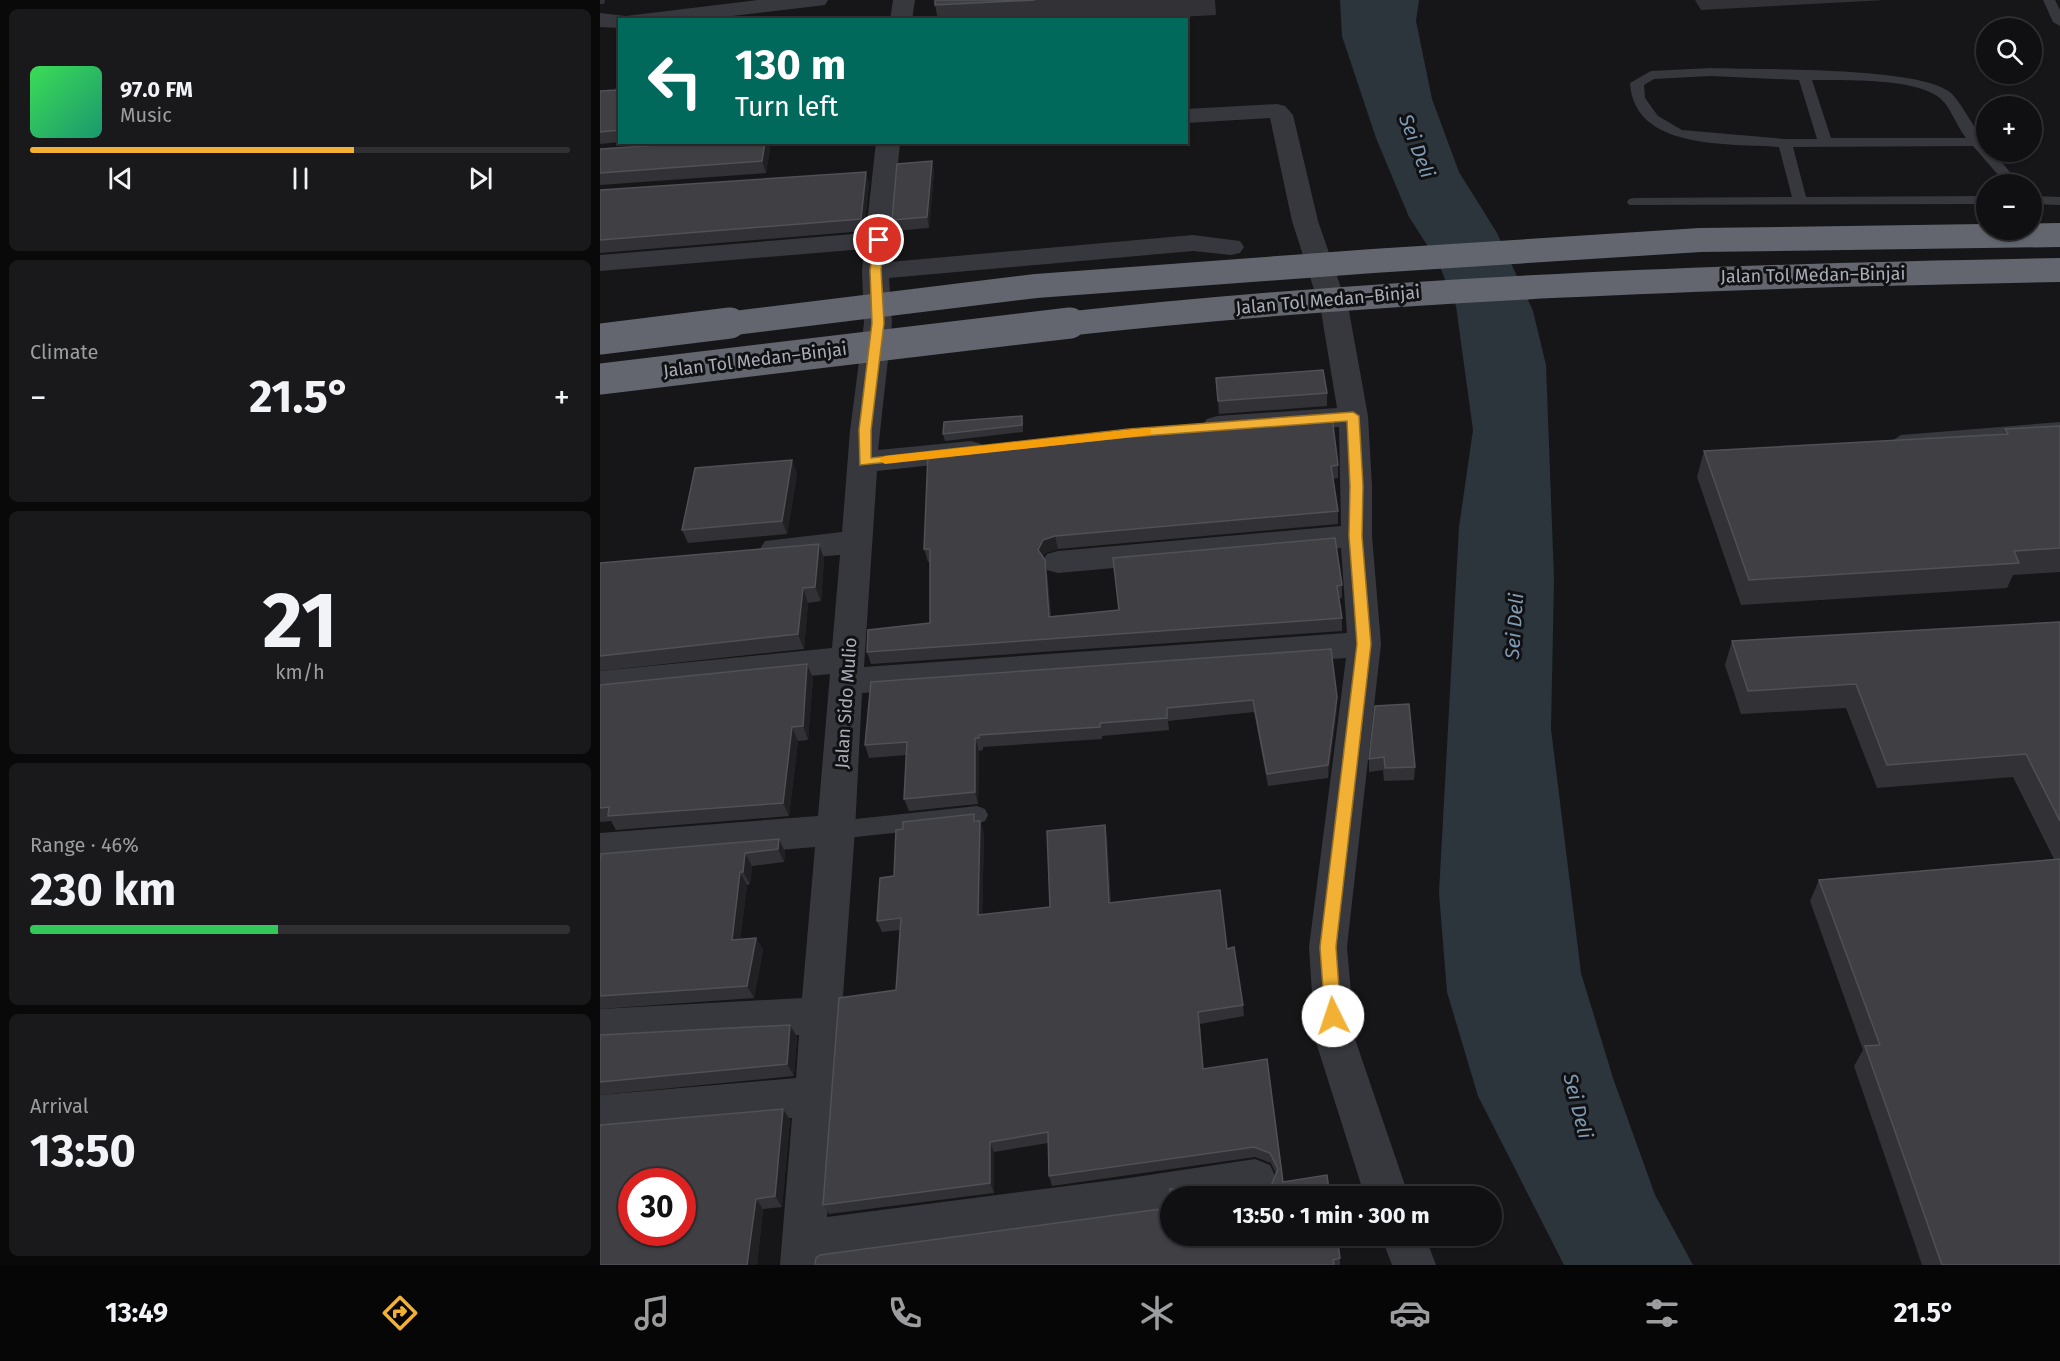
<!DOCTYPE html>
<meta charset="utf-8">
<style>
:root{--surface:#101012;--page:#19191b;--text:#f1f3f6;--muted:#9c9d9f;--line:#303032;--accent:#f2b134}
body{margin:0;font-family:"Fira Sans",sans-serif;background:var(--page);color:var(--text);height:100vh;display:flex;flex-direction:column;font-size:22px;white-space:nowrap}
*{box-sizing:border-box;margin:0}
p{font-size:20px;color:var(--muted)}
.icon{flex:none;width:33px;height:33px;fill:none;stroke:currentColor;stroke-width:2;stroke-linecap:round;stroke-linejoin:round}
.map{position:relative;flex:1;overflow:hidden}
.side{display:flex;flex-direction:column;gap:9px;padding:9px;background:#09090a;width:600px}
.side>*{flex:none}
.hud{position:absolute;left:18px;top:18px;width:570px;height:126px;border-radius:0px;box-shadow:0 2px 4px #0004,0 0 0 2px var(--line);background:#00695c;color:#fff;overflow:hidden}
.controls{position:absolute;left:1376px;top:18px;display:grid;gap:12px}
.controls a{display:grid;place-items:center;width:66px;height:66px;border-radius:50%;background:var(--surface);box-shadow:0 2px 4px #0004,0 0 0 2px var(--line);font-size:30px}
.speed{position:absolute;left:18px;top:1168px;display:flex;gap:12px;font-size:30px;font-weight:700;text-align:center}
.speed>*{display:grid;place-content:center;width:78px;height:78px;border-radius:50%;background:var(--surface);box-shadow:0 2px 4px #0004,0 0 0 2px var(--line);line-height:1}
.speed .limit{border:9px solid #d22;background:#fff;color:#111}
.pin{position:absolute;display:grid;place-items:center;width:51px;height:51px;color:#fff;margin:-26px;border:3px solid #fff;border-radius:50%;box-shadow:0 2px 6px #0007}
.me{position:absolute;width:66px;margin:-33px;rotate:356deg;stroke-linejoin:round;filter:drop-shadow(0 0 4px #0008)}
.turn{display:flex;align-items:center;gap:21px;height:126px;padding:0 18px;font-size:27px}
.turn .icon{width:78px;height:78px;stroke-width:2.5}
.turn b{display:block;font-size:42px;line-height:51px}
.big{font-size:45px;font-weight:700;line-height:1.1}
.side .widget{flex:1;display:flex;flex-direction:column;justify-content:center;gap:9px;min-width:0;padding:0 21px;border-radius:9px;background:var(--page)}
.side .dial{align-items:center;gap:0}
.dial b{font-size:78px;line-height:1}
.song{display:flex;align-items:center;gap:18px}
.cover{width:72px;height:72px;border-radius:9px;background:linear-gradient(135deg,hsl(130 70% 55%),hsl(160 70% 35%))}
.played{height:6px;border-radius:3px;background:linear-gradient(90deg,var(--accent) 60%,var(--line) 60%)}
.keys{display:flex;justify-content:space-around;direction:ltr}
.heat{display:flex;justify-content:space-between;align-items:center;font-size:33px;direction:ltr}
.charge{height:9px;border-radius:4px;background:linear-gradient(90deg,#34c759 46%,var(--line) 0)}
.trip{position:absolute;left:560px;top:1186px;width:342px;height:60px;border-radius:30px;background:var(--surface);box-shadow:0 2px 4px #0004,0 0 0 2px var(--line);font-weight:700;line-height:60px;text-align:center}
.tabs{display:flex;height:96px;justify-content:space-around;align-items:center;background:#060607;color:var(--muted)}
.tabs .icon{width:42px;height:42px}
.tabs .on{color:var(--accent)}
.tabs b{font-size:27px;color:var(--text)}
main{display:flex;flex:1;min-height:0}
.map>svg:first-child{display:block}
.water{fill:#2c353c}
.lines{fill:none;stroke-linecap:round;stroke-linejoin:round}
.lane{fill:#37383d;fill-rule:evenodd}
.street{fill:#37383d;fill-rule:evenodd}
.highway-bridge-far1{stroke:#63666e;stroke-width:24}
.highway-bridge{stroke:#63666e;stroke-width:31}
.wall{fill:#323236}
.shaded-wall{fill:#212124}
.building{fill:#3f3f44;stroke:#4f5156;stroke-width:1.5;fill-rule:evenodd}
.route{fill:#f2b134;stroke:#9d7322;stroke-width:1.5}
.slow{fill:#f59e0b}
.labels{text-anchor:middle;stroke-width:6;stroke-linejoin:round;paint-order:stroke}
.street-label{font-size:18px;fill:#a8adb8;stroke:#111113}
.water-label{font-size:20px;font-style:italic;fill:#7f9bb3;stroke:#111113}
</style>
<main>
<section class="side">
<div class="widget">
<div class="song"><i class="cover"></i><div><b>97.0 FM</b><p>Music</p></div></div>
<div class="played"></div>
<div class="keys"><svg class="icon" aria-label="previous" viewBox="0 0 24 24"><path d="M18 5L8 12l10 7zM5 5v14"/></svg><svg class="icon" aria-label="pause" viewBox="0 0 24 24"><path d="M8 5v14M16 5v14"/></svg><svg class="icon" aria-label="next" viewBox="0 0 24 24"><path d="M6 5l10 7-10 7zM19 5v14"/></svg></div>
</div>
<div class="widget"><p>Climate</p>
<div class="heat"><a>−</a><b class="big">21.5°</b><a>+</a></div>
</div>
<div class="widget dial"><b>21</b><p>km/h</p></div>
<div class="widget"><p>Range · 46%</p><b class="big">230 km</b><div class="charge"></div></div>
<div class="widget"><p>Arrival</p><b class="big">13:50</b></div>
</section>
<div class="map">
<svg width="1460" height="1265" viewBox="0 0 1460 1265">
<rect width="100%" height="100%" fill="#161618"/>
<!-- water -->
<path class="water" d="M740 0H819L816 21 832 99 859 172 897 233 933 311 946 365 954 579 951 729 981 973 1013 1078 1055 1195 1093 1265H964L878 1096 847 992 839 893 859 527 873 430 856 306 838 262 809 217 776 138 742 36Z"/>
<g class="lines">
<!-- lane -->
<g class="lane">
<path d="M1443 0H1455L1460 10V26L1453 22Z"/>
<path d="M1111 68C1156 70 1325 66 1352 94 1365 108 1373 128 1386 143V152H1393L1420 184H1406L1373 146 1193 147 1206 197 1386 196V204L1029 205 1027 202 1029 199 1034 198 1192 197 1179 147C1130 143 1034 151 1030 83L1051 71ZM1111 76 1199 80 1217 139H1185L1082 130 1058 116 1045 98 1044 85 1054 79ZM1212 80C1245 81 1316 77 1341 99 1351 108 1357 127 1366 138H1231Z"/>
<path d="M1431 196 1460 197V205L1431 204Z"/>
<path d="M1460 422V434L1301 447 1292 441 1301 435Z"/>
<path d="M377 806 385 809 388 815 385 821 377 824 237 839 229 836 226 830 229 824 237 821Z"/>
</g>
<!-- street -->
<g class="street">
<path d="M158 0H228L225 5 217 6 98 20H20V28L0 27V13L26 16Z"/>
<path d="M293 0H315L312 20H290Z"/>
<path d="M677 104 685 106 693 115 718 221 749 311 768 416 772 486V536L781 644 747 947 755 1039 809 1197H765L715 1039 709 947 746 658 262 693 255 830 236 1092 238 1096 235 1102 227 1217 529 1178 655 1159 670 1165 677 1180 670 1195 665 1197H570V1215L225 1262 224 1265H180L192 1118 0 1135V1095L196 1078 199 1035 0 1045V1009L202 998 215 847 0 865V833L218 816 230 674 0 697V671L232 648 240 555 176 560 165 557 160 549 165 541 242 532 250 431 264 323 262 271 264 249 0 271V255L266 233 276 142H300L289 262 593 235 640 241 644 247 640 253 631 255 593 251 289 278 292 323 278 450 371 441 381 444 386 451 381 458 371 461 277 471 264 667 747 633 741 548 458 573 447 570 442 562 447 554 458 551 741 526 739 427 617 436 607 433 602 426 607 419 617 416 737 408 721 311 692 221 670 118 586 123V109Z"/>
<path d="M781 1236H825L836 1265H792Z"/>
</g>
<!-- highway-bridge-far1 -->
<g class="highway-bridge-far1">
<path d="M118 325 436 286 773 261 1100 240 1460 235"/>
<path d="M456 325C790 288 1125 276 1460 270"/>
</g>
<!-- highway-bridge -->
<g class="highway-bridge">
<path d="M0 339 130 323"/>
<path d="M0 379 470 323"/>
</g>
</g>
<!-- wall -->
<g class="wall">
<path d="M0 0H5L4 4H0Z"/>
<path d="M335 0H615L616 15 521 20H338L335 5Z"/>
<path d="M1095 0H1285L1101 10Z"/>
<path d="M20 84V142L0 144V91L16 90Z"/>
<path d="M171 142 166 173 0 185V149Z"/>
<path d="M332 161 334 172 329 228 294 231 292 220Z"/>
<path d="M269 183 264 231 0 253V190Z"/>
<path d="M616 378 727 393V406L619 414Z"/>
<path d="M423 423V432L345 441 343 434Z"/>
<path d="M1460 426V572L1413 575 1407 588 1141 605 1097 477 1104 451 1403 434 1405 429Z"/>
<path d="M328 454 738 465V478L733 479 738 511V524L458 549 445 553 443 557 445 560 447 572 451 616 519 610 742 585V598H739L742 618V631L271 664 267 652 330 623V562H328L324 549Z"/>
<path d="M192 460 197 474 187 534 88 543 82 530Z"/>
<path d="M219 544 224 559 221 601 208 603 204 649 0 671V563Z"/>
<path d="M1460 622V1265H1322L1254 1066 1263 1050 1210 901 1219 880 1454 859 1413 777 1277 788 1246 708 1141 714 1125 665 1132 641Z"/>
<path d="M213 678 208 740 198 741 189 816 16 830 11 821 0 822V685Z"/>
<path d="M271 682 737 697V710L728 778 668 786 654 712 568 721 569 730 502 736V739L383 747V750L379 751 378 804 309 811 304 799 306 755 269 758 265 745Z"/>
<path d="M775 706 815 767 814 780 784 781 783 770 769 772V759Z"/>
<path d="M374 814 376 821 384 833 382 915 450 907 507 837 511 903 627 949 643 1005 644 1016 600 1024 603 1069 667 1059 683 1182 740 1258V1265H215L568 1208 664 1189 671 1186 676 1174 671 1163 655 1157 452 1186 449 1176 448 1143 394 1152V1193L229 1214 223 1205 296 990 300 930 282 932 277 921 294 876 303 829Z"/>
<path d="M179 839 185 852 184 862 152 866 150 884 147 885 140 939 156 938 163 950 154 998 0 1009V860Z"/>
<path d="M0 1035 197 1037 194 1076 0 1095Z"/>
<path d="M183 1109 190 1120 182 1207 163 1209 157 1265H0Z"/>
</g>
<!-- shaded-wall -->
<g class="shaded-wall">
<path d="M165 142H171L166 173 162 161Z"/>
<path d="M332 161 334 172 329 228 327 217Z"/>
<path d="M266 172 269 183 264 231 261 219Z"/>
<path d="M192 460 197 474 187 534 182 521Z"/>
<path d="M455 536 458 549 445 553 440 563 438 550 443 540Z"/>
<path d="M219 544 224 559 221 601 215 587Z"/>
<path d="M445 560 447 572 451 629 449 617Z"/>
<path d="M203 588 208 603 204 649 198 634Z"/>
<path d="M207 664 213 678 208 740 203 726Z"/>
<path d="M737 697V710L728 778V765Z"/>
<path d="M192 727 198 741 189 816 183 803Z"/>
<path d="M375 738 379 751 378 804 375 792Z"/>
<path d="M380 821 384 833 382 927 378 915Z"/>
<path d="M505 825 507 837 511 915 509 903Z"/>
<path d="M179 839 185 852 184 862 178 849Z"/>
<path d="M145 853 152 866 150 884 143 872Z"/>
<path d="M140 872 147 885 139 952 132 940Z"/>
<path d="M156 938 163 950 154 998 147 986Z"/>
<path d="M190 1025 197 1037 194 1076 187 1064Z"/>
<path d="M183 1109 190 1120 182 1207 175 1196Z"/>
<path d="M390 1142 394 1152V1193L390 1183Z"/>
<path d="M156 1199 163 1209 157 1265H147Z"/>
</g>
<!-- building -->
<g class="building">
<path d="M335 0H435L335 5Z"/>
<path d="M18 84H20V130L0 132V91L16 90Z"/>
<path d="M105 142H165L162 161 0 173V149Z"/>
<path d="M332 161 327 217 292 220 297 164Z"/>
<path d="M266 172 261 219 0 240V190Z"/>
<path d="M723 370 727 393 618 401 616 378Z"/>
<path d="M422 416V425L343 434 344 422Z"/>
<path d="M732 417 738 465 731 466 738 511 455 536 443 540 438 550 445 560 449 617 519 610 513 558 735 538 742 585 737 586 742 618 267 652 268 630 330 623V549H324L328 454 528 432Z"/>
<path d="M1460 426V548L1414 551 1419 563 1149 580 1104 451 1408 434 1405 429Z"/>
<path d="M192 460 182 521 82 530 95 468Z"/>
<path d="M219 544 215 587 203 588 198 634 0 656V563Z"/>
<path d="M1460 622V821L1426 754 1287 765 1256 684 1148 691 1132 641Z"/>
<path d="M731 649 737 697 728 765 667 774 653 700 567 708V718L500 723V727L379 735V738H375V792L304 799 307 742 265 745 271 682Z"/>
<path d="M207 664 203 726 192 727 183 803 8 816 9 807 0 808V685Z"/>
<path d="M809 704 815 767 785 768 784 757 769 759 775 706Z"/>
<path d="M374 814V821H380L378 915 450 907 447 831 505 825 509 903 620 890 627 949 634 947 643 1005 598 1012 603 1069 667 1059 683 1182 727 1175 730 1197H570V1236H737L740 1258 733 1260 734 1265H215L216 1258 220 1255 568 1208 570 1189H664L671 1186 678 1169 670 1153 654 1147 449 1176 448 1132 390 1142V1183L223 1205 239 998 296 990 301 918 277 921 280 878 294 876 296 830 303 829V822Z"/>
<path d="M179 839 178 849 145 853 143 872H140L132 940 156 938 147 986 0 996V860L1 854Z"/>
<path d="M1460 859V1265H1342L1265 1046 1280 1045 1219 880Z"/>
<path d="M190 1025 187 1064 0 1082V1035Z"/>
<path d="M183 1109 175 1196 156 1199 147 1265H0V1125ZM32 1182H82V1233H32Z"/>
</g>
<!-- route -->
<path class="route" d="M279 237 285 240 281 270 284 323 271 430V458L529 429 753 412 759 416 763 486 762 536 771 644 736 947 741 1016 739 1021 733 1023 727 1021 725 1016 720 947 757 644 749 536 750 486 747 421 529 437 260 465 259 430 272 323 270 270 274 240Z"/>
<!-- slow -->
<path class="slow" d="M547 428 551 429V435L285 464 279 460 285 456Z"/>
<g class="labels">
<!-- street labels -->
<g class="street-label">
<text transform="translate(1213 275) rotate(-1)" y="6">Jalan Tol Medan–Binjai</text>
<text transform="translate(728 300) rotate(-5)" y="6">Jalan Tol Medan–Binjai</text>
<text transform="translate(155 360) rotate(-7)" y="6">Jalan Tol Medan–Binjai</text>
<text transform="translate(246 703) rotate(-86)" y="6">Jalan Sido Mulio</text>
</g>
<!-- water labels -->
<g class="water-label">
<text transform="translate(817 146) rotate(69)" y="7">Sei Deli</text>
<text transform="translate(914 626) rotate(-86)" y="7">Sei Deli</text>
<text transform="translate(978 1106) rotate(76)" y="7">Sei Deli</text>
</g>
</g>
</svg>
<div class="controls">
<a><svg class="icon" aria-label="search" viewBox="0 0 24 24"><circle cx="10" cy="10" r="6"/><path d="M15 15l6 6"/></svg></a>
<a>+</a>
<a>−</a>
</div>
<div class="speed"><div class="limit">30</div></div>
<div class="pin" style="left:279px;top:240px;background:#d93025"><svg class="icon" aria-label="arrive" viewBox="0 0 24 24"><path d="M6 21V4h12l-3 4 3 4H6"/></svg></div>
<svg class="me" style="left:733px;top:1016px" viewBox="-20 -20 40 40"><circle r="19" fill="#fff"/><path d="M0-13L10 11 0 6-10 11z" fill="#f2b134"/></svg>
<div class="trip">13:50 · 1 min · 300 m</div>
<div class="hud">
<div class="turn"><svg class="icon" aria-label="left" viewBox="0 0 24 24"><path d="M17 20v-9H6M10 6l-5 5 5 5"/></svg><div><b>130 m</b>Turn left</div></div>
</div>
</div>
</main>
<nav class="tabs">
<b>13:49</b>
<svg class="icon on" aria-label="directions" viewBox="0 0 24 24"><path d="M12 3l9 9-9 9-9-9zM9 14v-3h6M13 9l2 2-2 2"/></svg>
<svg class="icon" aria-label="music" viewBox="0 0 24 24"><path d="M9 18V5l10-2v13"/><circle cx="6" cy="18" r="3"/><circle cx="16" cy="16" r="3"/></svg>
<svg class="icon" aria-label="phone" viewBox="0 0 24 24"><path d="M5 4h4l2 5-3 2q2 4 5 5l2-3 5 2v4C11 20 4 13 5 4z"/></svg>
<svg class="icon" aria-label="climate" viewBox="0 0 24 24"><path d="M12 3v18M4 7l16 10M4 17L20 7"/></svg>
<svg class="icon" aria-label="car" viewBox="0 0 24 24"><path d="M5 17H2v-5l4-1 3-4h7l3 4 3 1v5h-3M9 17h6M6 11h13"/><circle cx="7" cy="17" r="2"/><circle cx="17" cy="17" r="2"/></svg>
<svg class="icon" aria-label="filters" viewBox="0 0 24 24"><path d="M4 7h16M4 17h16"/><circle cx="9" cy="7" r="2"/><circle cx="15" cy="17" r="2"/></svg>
<b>21.5°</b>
</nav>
